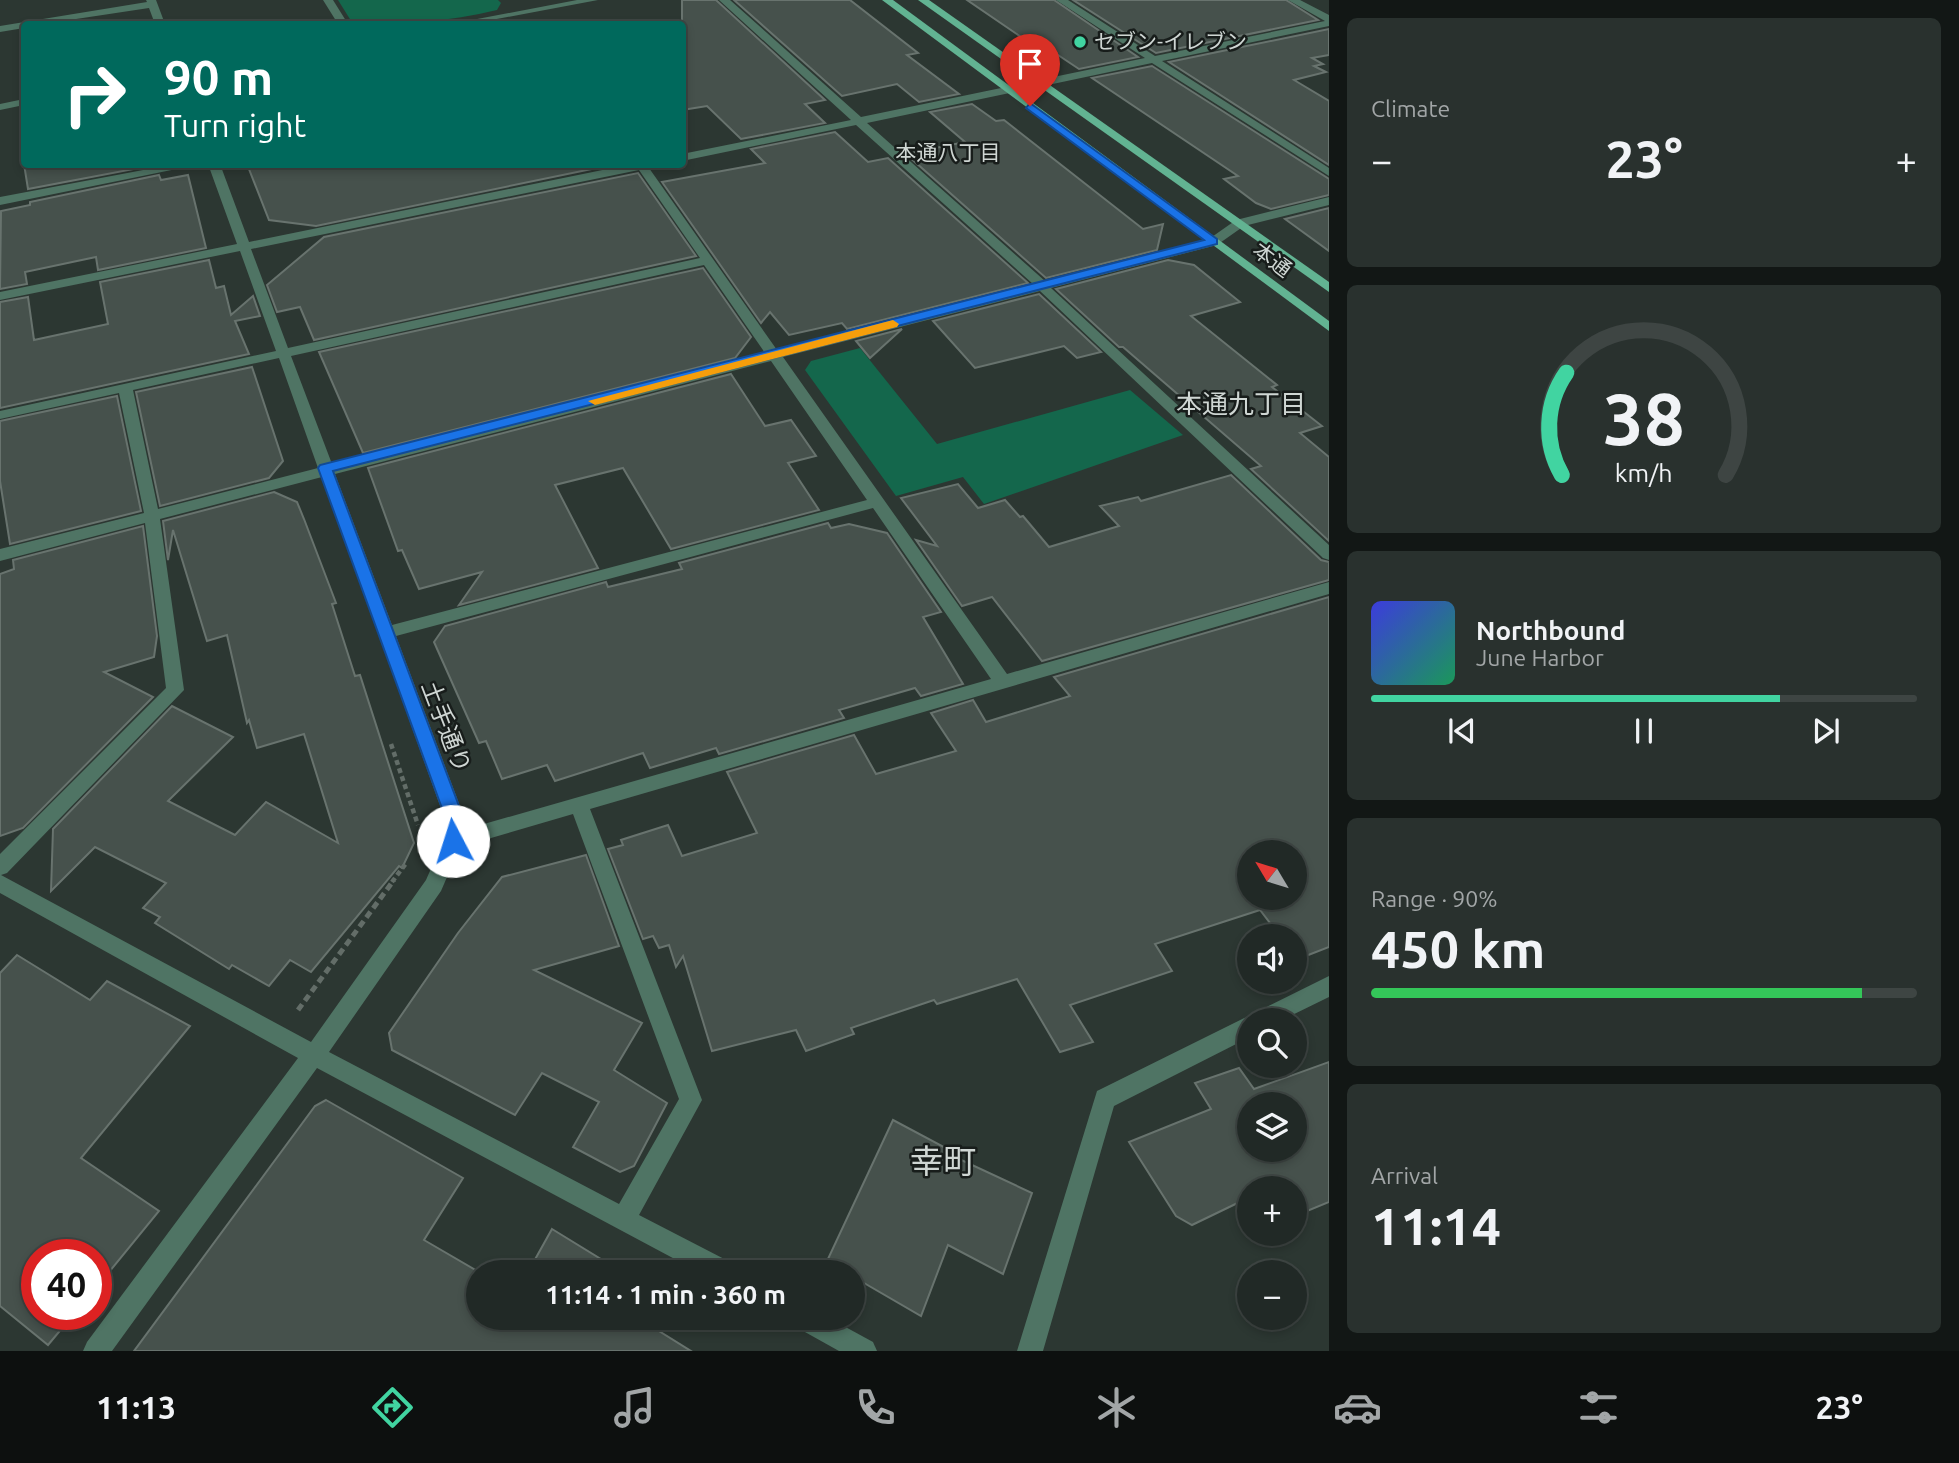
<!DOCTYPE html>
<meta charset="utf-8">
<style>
:root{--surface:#212926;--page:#29312e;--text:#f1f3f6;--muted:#a2a6a7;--line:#3e4543;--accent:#41d4a1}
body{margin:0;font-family:Ubuntu,"Noto Sans JP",sans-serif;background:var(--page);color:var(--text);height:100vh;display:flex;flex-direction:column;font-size:26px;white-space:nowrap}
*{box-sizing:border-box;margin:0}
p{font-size:23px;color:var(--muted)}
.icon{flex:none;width:38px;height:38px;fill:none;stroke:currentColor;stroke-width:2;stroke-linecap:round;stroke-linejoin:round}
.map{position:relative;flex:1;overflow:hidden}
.sheet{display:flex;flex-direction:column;gap:18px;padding:18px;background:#121715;width:630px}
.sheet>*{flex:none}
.hud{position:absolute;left:21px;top:21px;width:665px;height:147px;border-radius:7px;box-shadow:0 4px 10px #0003,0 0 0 2px var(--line);background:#00695c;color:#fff;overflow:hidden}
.needle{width:46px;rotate:308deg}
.controls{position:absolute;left:1237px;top:840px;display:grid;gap:14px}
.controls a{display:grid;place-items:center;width:70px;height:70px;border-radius:50%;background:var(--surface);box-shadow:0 4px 10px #0003,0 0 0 2px var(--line);font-size:35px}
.speed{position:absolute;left:21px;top:1239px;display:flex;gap:14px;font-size:35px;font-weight:700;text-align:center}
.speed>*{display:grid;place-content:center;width:91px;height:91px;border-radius:50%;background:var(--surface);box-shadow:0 4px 10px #0003,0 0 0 2px var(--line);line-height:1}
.speed .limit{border:10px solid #d22;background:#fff;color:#111}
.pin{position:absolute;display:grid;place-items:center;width:60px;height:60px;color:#fff;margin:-72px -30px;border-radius:50% 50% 50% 0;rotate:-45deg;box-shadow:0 0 7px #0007}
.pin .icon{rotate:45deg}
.me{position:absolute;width:77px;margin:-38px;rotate:355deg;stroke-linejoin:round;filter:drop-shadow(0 0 5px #0008)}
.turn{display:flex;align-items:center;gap:24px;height:147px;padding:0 28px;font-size:32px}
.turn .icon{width:91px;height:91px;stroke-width:2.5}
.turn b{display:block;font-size:49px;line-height:60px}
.big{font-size:52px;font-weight:700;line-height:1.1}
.sheet .tile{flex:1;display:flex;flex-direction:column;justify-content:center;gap:10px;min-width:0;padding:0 24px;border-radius:10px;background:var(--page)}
.sheet .dial{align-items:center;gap:0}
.dial svg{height:182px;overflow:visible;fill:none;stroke:var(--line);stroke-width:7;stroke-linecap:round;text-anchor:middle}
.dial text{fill:var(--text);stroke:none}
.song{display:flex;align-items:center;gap:21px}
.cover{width:84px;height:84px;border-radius:10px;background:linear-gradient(135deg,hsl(240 70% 55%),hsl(150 70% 35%))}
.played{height:7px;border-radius:4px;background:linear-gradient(90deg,var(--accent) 75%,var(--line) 75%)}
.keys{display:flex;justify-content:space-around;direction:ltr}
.heat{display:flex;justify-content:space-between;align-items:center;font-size:38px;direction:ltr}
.charge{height:10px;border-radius:5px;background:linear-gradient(90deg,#34c759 90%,var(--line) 0)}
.trip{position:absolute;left:466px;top:1260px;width:399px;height:70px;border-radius:35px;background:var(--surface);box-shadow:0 4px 10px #0003,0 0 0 2px var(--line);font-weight:700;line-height:70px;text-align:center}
.tabs{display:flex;height:112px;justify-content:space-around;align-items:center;background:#0d100f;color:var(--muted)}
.tabs .icon{width:49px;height:49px}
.tabs .active{color:var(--accent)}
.tabs b{font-size:32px;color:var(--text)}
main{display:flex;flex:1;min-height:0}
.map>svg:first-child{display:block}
.green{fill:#14674c}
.building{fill:#46514c;stroke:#68736e;stroke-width:2;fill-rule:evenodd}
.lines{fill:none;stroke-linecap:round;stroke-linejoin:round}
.path-far1{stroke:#636d68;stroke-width:4.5;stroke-dasharray:5 3.5;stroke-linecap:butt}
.path{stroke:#636d68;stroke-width:5;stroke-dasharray:7 4.5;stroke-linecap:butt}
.minor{fill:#4f7464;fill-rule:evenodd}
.major{fill:#62b392;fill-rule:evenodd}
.route{fill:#1a73e8;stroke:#114b97;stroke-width:2}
.slow{fill:#f59e0b}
.poi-dot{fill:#41d4a1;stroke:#181d1b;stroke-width:2.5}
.labels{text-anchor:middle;stroke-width:5;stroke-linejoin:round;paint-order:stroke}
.far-poi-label{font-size:21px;fill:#cfd6d3;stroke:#181d1b;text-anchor:start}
.far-neighbourhood-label{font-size:21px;fill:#cfd6d3;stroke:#181d1b}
.far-street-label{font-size:21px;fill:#cfd6d3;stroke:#181d1b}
.street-label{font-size:24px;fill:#cfd6d3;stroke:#181d1b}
.neighbourhood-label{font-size:26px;fill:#cfd6d3;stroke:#181d1b}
.near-quarter-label{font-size:33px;fill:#cfd6d3;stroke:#181d1b}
</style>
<main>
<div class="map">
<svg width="1329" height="1351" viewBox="0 0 1329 1351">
<rect width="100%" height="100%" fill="#2c3732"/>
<!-- green -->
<g class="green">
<path d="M338 0H498L501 3 497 10C449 22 402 24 353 24Z"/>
<path d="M860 348 937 444 1130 390 1183 435 984 504 963 477 896 496 805 370 811 361Z"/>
</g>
<!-- building -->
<g class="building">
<path d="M682 0H716L825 100 805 104 825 123 741 139 707 106 682 110Z"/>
<path d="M734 0H850L918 53 907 55 959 94 919 102 897 84 842 96Z"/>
<path d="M967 0H1054L1138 57 1079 69 1031 37 1024 39Z"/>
<path d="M1073 0H1286L1318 20 1156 53Z"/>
<path d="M1329 29V55L1312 58 1323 64 1314 66 1326 72 1294 80 1329 101V165L1169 62Z"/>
<path d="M1152 66 1329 179V195L1271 209 1256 203 1224 179 1238 176 1092 78Z"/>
<path d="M972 104 996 121 1004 120 1143 229 1163 224 1157 250 1046 278 906 154 965 142 930 112Z"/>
<path d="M835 132 868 162 888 158 1028 283 847 329 842 323 789 335 770 312 761 323 662 182 765 163 751 149Z"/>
<path d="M24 164H155V165L28 189Z"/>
<path d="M247 164H616L316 226 269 220Z"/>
<path d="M638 173 696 256 314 340 300 307 277 312 267 285 324 237Z"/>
<path d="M159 175 161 180 188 175 206 248 98 270 96 257 25 272 27 284 0 289 1 211 30 205V202Z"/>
<path d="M1329 208V251L1285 219Z"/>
<path d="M209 260 216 288 224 286 231 315 253 296 260 316 235 321 249 354 0 408V302L28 297 34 340 108 324 100 282Z"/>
<path d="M1168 260 1194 265 1240 302 1191 316 1277 385 1272 387 1322 426 1300 433 1329 457V541L1251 469 1261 466 1123 347H1119L1056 289Z"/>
<path d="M703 268 751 337 735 358 363 453 319 352Z"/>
<path d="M1039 294 1101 352 1077 358 1064 346 975 368 933 321Z"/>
<path d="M902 329 870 358 856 341Z"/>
<path d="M252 367 283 461 269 478 160 506 136 392Z"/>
<path d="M731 374 765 426 791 420 816 456 788 463 819 510 671 549 623 468 555 485 598 568 459 605 482 572 419 589 402 550 398 551 368 468Z"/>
<path d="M117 396 141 511 10 544 0 481V421Z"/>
<path d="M1231 475 1321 560 1329 562V580L1042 661 992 597 962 606 916 540 937 546 901 498 958 484 978 508 1005 500 1020 517 1023 516 1049 547 1119 526 1100 506 1138 497 1141 501Z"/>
<path d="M274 492 297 502 304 519 336 603 332 604 355 676 360 675 414 843 402 868 399 866 311 972 290 960 269 986 232 965 229 969 155 923 160 917 143 908 166 883 95 847 51 891 53 829 172 706 233 737 168 801 235 835 266 802 338 843 304 734 257 748 249 720 247 723 227 635 207 641 173 530 168 560 163 521Z"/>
<path d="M828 523 831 528 849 524 887 533 941 612 923 617 963 684 921 696 915 688 839 710 844 718 719 754 716 748 650 768 643 753 555 781 547 765 502 779 486 741 479 743 434 642 445 626 606 582 608 587 682 569 679 563Z"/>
<path d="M143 526 157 636 154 657 104 672 153 697 23 828 0 836V574L14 569 13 560Z"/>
<path d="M1329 597V947L1298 959 1295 936H1280L1260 910 1155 944 1172 971 1070 1005 1093 1042 1060 1052 1017 979 937 1004 934 1000 851 1028 854 1034 806 1051 796 1030 712 1051 683 956 676 967 669 945 659 948 653 936 643 939 608 849 623 845 621 840 668 825 682 856 757 833 727 772 854 735 876 774 956 751 931 713 973 700 986 722 1070 696 1054 677ZM1250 852H1295V898H1250Z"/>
<path d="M586 855 619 946 534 970 642 1023 614 1070 667 1103 634 1166 620 1172 573 1147 599 1102 542 1073 515 1115 392 1050 389 1033 458 933 502 877Z"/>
<path d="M17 955 90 1000 107 981 190 1026 81 1158 159 1211 96 1288V1255H37V1314H74L48 1345 0 1306V973Z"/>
<path d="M1329 1062V1202L1295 1216V1188H1250V1197L1192 1225 1176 1216 1129 1142 1211 1109 1195 1083 1239 1068 1254 1089ZM1250 1104H1295V1150H1250Z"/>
<path d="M326 1100 463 1178 424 1240 479 1272 478 1318H638L691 1351H134L315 1106Z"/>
<path d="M893 1120 959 1155 957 1158 1032 1193 1003 1274 948 1245 921 1316 852 1276V1272H846L827 1261Z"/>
<path d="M552 1229 622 1272H528Z"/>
</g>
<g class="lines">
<!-- path-far1 -->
<g class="path-far1">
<path d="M391 744 418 825"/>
<path d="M392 882 407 862"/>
</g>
<!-- path -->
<path class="path" d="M298 1010 394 880"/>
<!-- minor -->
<g class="minor">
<path d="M146 0H156L165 24H155L149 8 43 24H24V28L0 32V26L147 2Z"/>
<path d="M323 0H333L348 24H338Z"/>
<path d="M577 0H598L470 24H451Z"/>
<path d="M719 0H730L861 117 1145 58 1056 0H1068L1155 56 1325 21 1288 0H1300L1329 15V26L1162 61 1329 168V176L1152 63 867 123 1045 281 1209 239 1236 220 1329 197V205L1244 226 1217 245 1051 288 1329 545V560L1323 558 1040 291 783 357 1007 674 1329 582V594L590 809 702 1100 639 1215 732 1263 735 1272H699L317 1068 112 1351H83L87 1342 298 1058 0 893V854L166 688 145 523 0 561V549L144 513 119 393 0 419V411L276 351 240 251 0 300V292L237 244 208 164H220L249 242 632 164H657L649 168 777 350 1033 284 856 125 682 161V154L851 120ZM639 170 700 258 288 348 251 249ZM704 265 765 353 332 464 291 356ZM279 358 318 468 158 509 133 390ZM771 361 867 500 392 625 335 474ZM322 477 443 814V841L426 880 311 1042 1 875 7 873 184 690 160 519ZM873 508 991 679 463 830V814L396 636ZM573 814 679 1099 619 1204 329 1052 441 891 460 847Z"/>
<path d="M24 99V105L0 110V104Z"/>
<path d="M175 164H201L0 205V197Z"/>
<path d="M1329 976V997L1282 1020H1250V1037L1114 1106 1043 1351H1017L1097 1091Z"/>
<path d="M792 1318H829L873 1342 877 1351H839L796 1327Z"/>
</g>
<!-- major -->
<g class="major">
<path d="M882 0H893L1329 321V331Z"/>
<path d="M918 0H929L1329 282V292Z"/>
</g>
</g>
<!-- route -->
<path class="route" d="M1030 103 1217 239V244L333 471 462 814 460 847H447L444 814 318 468 320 465 1204 240 1026 108Z"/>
<!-- slow -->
<path class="slow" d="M893 320 899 324 897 327 595 405 588 401Z"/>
<!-- markers -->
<circle class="poi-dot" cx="1080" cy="42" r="7"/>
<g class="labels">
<!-- far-poi labels -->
<g class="far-poi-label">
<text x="1094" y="49">セブン-イレブン</text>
</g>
<!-- far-neighbourhood labels -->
<g class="far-neighbourhood-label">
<text x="948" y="160">本通八丁目</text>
</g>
<!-- far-street labels -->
<g class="far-street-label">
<text transform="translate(1272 260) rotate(37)" y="7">本通</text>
</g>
<!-- street labels -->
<g class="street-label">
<text transform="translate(446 727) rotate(69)" y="8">土手通り</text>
</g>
<!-- neighbourhood labels -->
<g class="neighbourhood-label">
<text x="1241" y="413">本通九丁目</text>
</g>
<!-- near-quarter labels -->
<g class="near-quarter-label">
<text x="943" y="1173">幸町</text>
</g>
</g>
</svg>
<div class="controls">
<a><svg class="needle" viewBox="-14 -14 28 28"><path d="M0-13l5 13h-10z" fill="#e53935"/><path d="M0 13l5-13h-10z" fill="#a2a6a7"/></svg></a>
<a><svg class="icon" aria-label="sound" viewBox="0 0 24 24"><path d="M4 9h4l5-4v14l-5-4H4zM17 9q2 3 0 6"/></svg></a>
<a><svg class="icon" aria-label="search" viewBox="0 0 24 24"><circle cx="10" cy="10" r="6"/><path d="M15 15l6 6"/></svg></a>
<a><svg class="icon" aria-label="layers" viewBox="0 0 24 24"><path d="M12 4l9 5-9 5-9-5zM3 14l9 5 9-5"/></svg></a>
<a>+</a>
<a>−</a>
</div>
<div class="speed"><div class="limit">40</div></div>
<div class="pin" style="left:1030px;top:106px;background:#d93025"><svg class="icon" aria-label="arrive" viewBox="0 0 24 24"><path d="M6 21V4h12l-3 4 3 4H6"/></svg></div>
<svg class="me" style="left:453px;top:841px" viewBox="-20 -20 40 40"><circle r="19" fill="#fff"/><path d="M0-13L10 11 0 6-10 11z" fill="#1a73e8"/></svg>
<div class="trip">11:14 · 1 min · 360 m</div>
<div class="hud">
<div class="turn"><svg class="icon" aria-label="right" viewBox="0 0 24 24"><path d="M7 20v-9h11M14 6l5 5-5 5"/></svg><div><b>90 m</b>Turn right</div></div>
</div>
</div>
<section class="sheet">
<div class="tile"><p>Climate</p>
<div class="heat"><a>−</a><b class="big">23°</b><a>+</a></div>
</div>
<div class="tile dial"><svg viewBox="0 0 100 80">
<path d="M14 69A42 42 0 1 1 86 69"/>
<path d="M14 69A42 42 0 0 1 16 24" stroke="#41d4a1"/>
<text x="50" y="56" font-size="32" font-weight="700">38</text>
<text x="50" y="72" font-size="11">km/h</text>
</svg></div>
<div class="tile">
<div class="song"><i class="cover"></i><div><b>Northbound</b><p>June Harbor</p></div></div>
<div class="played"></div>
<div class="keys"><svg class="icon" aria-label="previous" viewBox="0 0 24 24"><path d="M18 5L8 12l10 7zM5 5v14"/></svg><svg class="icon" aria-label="pause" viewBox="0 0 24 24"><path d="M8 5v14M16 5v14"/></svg><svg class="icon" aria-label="next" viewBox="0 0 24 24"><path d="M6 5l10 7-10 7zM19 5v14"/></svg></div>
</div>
<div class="tile"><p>Range · 90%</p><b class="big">450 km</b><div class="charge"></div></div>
<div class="tile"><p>Arrival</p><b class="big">11:14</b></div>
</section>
</main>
<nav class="tabs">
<b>11:13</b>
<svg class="icon active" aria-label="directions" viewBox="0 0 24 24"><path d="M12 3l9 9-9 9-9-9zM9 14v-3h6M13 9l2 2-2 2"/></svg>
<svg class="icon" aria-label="music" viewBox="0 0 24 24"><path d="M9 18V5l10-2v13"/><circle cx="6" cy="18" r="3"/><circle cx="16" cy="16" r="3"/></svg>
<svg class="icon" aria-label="phone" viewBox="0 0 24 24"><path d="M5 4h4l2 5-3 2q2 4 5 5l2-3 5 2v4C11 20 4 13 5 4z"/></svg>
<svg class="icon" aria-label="climate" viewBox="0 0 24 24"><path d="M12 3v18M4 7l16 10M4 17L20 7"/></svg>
<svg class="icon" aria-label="car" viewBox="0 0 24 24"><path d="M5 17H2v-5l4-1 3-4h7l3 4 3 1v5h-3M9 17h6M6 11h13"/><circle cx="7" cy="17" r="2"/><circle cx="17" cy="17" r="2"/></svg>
<svg class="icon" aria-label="filters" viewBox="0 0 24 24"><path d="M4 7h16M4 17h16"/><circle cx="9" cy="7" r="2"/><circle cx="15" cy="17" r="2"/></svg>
<b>23°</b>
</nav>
